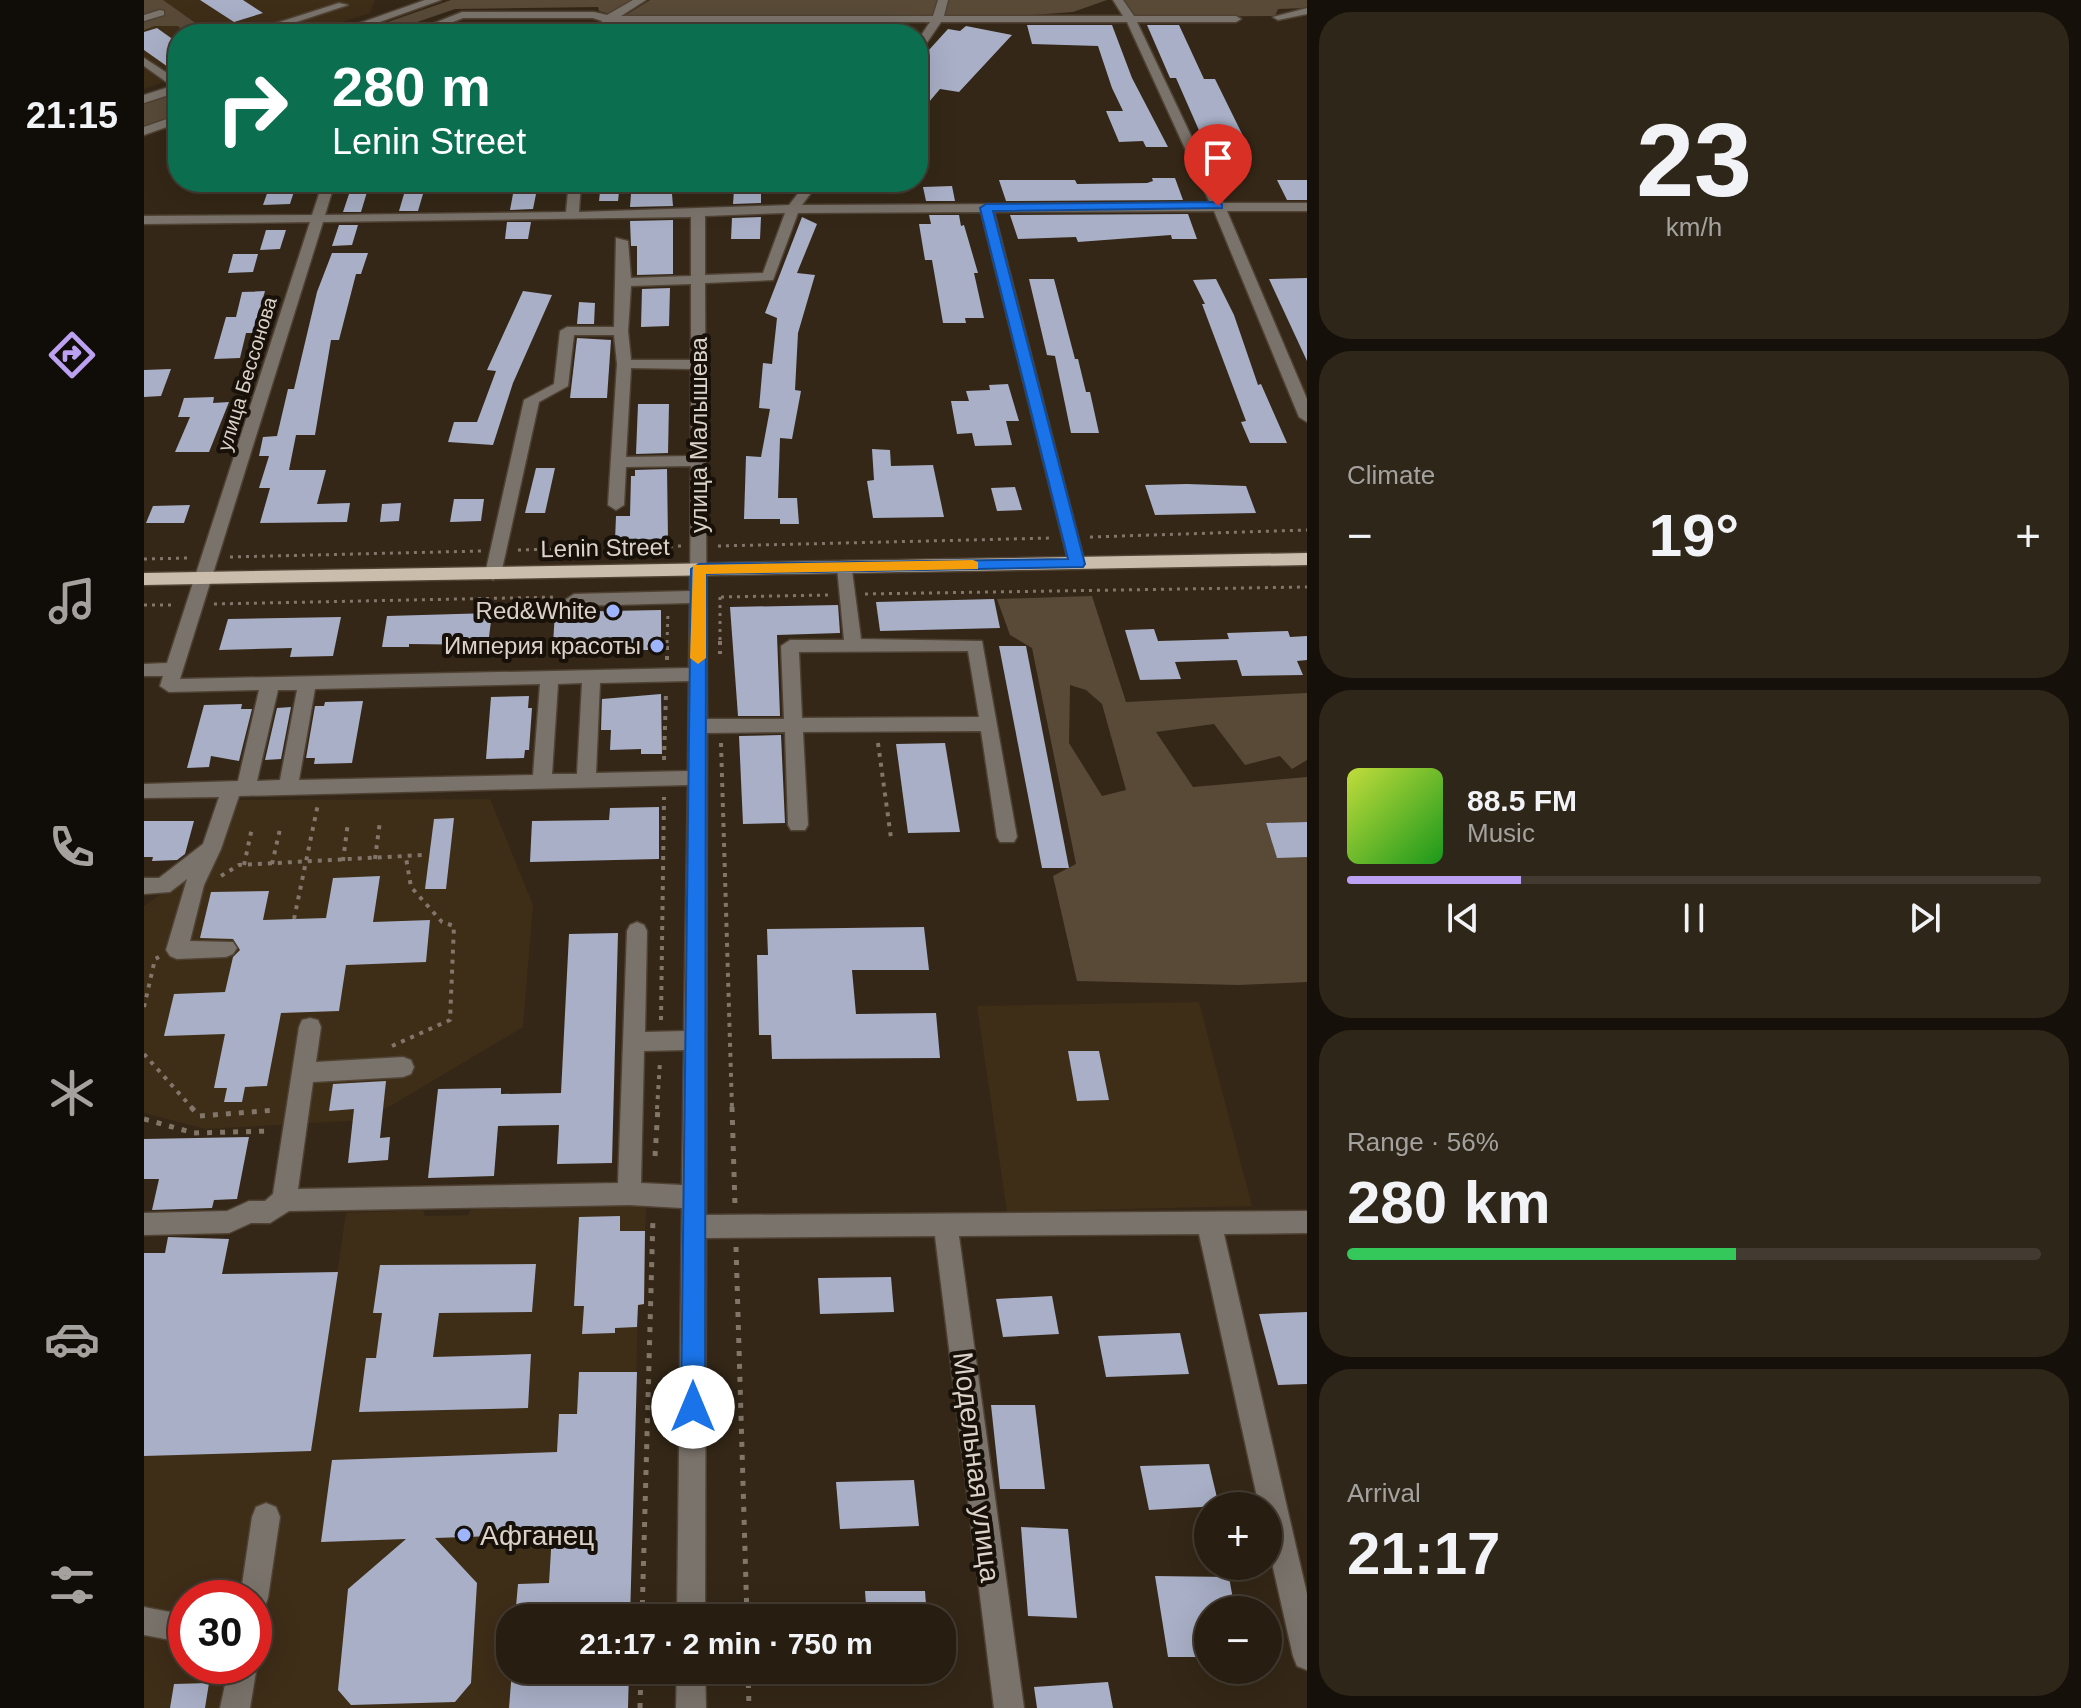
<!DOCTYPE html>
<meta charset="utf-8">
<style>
:root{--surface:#271d11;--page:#2f261a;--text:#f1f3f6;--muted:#a4a29f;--line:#433b31;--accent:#bca0f2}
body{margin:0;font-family:Arial,sans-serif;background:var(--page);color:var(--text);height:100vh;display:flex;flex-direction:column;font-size:30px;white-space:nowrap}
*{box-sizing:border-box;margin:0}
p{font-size:26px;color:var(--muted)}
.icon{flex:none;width:44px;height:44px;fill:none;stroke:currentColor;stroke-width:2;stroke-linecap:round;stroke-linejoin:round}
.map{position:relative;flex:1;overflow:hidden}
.details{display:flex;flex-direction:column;gap:12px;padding:12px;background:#151009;width:774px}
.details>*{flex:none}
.top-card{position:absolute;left:24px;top:24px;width:760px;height:168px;border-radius:32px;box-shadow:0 8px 32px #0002,0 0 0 2px var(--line);background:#0b6e4f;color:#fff;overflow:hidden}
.fabs{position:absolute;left:1050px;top:1492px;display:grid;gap:16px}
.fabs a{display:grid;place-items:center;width:88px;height:88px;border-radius:50%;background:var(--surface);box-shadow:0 8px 32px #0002,0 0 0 2px var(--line);font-size:40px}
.speed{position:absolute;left:24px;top:1580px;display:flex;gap:16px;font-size:40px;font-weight:700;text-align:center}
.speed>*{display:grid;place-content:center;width:104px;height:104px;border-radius:50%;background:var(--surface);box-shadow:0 8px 32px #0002,0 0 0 2px var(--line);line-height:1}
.speed .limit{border:12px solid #d22;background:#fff;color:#111}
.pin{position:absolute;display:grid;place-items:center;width:68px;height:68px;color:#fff;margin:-82px -34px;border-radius:50% 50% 50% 0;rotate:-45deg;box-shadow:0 0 8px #0007}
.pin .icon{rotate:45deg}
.me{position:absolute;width:88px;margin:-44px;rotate:0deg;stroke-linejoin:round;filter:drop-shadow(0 0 6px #0008)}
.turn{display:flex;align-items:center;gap:28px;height:168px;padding:0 32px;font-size:36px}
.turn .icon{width:104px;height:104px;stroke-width:2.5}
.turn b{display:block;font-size:56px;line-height:68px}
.big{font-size:60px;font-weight:600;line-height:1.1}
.details .card{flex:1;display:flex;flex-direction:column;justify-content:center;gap:12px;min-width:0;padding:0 28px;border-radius:32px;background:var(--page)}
.details .dial{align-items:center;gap:0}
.dial b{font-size:104px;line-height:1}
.song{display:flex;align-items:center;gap:24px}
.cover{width:96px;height:96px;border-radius:12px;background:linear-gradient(135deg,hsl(70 70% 55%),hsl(120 70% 35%))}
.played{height:8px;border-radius:4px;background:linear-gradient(90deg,var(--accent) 25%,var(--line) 25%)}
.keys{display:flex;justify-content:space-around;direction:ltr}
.heat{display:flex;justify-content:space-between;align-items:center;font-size:44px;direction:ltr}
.charge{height:12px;border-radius:6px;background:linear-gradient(90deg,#34c759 56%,var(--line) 0)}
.trip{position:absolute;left:352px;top:1604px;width:460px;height:80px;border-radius:32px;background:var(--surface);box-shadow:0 8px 32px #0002,0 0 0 2px var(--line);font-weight:600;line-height:80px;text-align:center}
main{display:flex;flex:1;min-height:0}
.tab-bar{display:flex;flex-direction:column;width:144px;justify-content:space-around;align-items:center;background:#100c07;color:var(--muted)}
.tab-bar .icon{width:56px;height:56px}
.tab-bar .selected{color:var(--accent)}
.tab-bar b{font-size:36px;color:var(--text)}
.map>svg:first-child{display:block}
.built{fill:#3e2d17;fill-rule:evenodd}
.green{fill:#594a38;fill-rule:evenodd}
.building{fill:#a8afc6}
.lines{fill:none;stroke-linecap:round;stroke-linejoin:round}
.minor-casing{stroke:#4f4233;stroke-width:3}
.major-casing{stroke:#4f4233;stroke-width:3}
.path-far2{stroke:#817669;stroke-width:3;stroke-dasharray:3 5;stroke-linecap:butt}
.path-far1{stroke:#817669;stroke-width:4;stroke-dasharray:4 6;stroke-linecap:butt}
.path{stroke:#817669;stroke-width:5;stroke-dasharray:5 8;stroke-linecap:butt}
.minor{fill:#7a736b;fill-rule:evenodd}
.major{fill:#cbbdac;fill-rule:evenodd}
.route{fill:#1a73e8;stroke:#114b97;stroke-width:2}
.slow{fill:#f59e0b}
.poi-dot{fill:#9eb4fd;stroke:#17110a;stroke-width:3}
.labels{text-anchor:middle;stroke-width:8;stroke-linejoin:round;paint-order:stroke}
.far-street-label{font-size:20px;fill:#dbd2c8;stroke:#17110a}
.street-label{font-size:24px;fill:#dbd2c8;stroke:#17110a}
.poi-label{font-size:24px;fill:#dbd2c8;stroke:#17110a;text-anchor:end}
.near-street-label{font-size:28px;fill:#dbd2c8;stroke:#17110a}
.near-poi-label{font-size:28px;fill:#dbd2c8;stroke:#17110a;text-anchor:start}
</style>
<main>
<nav class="tab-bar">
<b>21:15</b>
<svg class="icon selected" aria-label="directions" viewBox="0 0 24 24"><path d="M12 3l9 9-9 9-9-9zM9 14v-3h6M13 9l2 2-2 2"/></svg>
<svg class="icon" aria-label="music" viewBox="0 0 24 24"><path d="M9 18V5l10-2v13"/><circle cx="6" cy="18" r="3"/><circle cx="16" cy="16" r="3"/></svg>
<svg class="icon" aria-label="phone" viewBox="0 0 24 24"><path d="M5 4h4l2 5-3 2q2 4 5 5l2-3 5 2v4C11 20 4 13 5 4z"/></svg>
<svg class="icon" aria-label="climate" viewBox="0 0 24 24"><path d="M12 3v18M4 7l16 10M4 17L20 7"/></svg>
<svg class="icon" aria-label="car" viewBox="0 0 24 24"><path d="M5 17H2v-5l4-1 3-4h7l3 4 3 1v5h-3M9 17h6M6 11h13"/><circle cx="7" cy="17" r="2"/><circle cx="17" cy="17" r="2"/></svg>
<svg class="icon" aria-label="filters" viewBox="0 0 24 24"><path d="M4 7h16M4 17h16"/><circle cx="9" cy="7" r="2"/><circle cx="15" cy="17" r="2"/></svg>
</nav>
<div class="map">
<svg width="1163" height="1708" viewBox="0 0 1163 1708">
<rect width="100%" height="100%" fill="#342717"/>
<!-- built -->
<g class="built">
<path d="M0 0H231L226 13 162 34H34V77L0 89Z"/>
<path d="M346 799 389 905 379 1027 223 1120 62 1129 0 1113V906L77 852 90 800Z"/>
<path d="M1055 1002 1108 1206 863 1212 833 1006Z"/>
<path d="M502 1206 500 1305 494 1306 486 1618H366V1670H485L484 1708H0V1456L180 1362 202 1213 279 1210 281 1216 324 1215 328 1208ZM42 1598H110V1666H42Z"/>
</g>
<!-- green -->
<g class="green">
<path d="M0 0H19L67 34H42L34 26H11L0 30Z"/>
<path d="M307 0H490L466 14 455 11 454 7 311 9 247 31 250 34H241V23Z"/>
<path d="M506 0H963L929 12 875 16 477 18Z"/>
<path d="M980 0H1163V8L1134 9 1131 16 991 17Z"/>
<path d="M34 92V115L0 126V103Z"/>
<path d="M948 596 982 702 1163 693V760L1148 769 1136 756 1101 765 1070 724 1012 732 1049 787 1163 777V822L1122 824 1133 857H1163V982L1095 985 933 981 909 876 932 864 888 648 866 635 853 599ZM926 685 942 690 958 704 982 790 958 796 925 743Z"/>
</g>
<!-- building -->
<g class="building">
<path d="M56 0H99L119 13 90 22Z"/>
<path d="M883 25H968L988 78 1024 147H1002L999 141 975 142 962 111H979L968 88 954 46 888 44Z"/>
<path d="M1003 25H1035L1060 79H1071L1103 144H1061L1032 78H1026Z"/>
<path d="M822 26 868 35 815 92 796 89 774 115V62L804 29 816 31Z"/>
<path d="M13 28 34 43V74L0 50V32Z"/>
<path d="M1008 178H1031L1039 200 862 201 855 180H931L933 184 1003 183 1009 181Z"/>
<path d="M1133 180H1163V200H1143Z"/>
<path d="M127 182H153L146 204 119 205Z"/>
<path d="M209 182H226L217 212H199Z"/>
<path d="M457 183H476L474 201H455Z"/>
<path d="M808 186 811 201H782L779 187Z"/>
<path d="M617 189V203L589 204 590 190Z"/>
<path d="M260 194H279L274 211H255Z"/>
<path d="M369 194H392L389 209 366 210Z"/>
<path d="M487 194H528L529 206 486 207Z"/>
<path d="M1044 214 1053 239H1028L1027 235 934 242 932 237 874 239 866 215Z"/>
<path d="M785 215H815L817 226 820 225 834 273H830L840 318H821L822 323H799L788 260H781L775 224H787Z"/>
<path d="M617 217 616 239H587L588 218Z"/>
<path d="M658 217 673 224 653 273 671 275 654 333 651 390 657 391 648 439 636 438 634 498H653L655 524H636V519H600L602 456 617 457 626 409 615 408 619 363 628 364 633 318 621 313Z"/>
<path d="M529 220V274L493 275V246H487L486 221Z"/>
<path d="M363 222H387L384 239H361Z"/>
<path d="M195 225H214L208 245 188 246Z"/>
<path d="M122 230H142L136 249 116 250Z"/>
<path d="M188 253H224L217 274H212L195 340H187L171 435H152L145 470H182L173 504 206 503 203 522 116 523 126 488H115L125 456H115L119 437 133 436 144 389H150L173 292Z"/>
<path d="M89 254H114L109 272 84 273Z"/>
<path d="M1163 278V361L1125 279Z"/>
<path d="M885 279H910L931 359H934L942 392H946L955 433H927L911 356 903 355Z"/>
<path d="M1072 279 1090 315 1114 385 1117 384 1143 443H1106L1097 422 1102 421 1058 304H1061L1049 280Z"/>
<path d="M526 288 525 326 497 327 498 289Z"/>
<path d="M121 291 109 333H102L96 358 70 359 82 317H92L98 292Z"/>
<path d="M379 291 408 295 369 383 349 445 304 442 310 422H333L352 371 343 370Z"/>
<path d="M435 302 451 303 450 324H433Z"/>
<path d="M433 338 467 340 463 398H426Z"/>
<path d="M27 369 17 396 0 397V370Z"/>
<path d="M864 384 875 421H862L868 445 831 446 828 433 813 434 807 401H825L822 391 846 390 845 385Z"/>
<path d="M70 397 69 403 85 402 65 452H31L46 417H34L40 398Z"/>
<path d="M494 404H525L524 453 492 454Z"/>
<path d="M728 449 746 450 747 466 789 465 800 517 729 518 723 481 730 480Z"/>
<path d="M392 468H411L401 513H381Z"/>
<path d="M523 469 524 539 471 540 472 516H486L487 476H491V470Z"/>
<path d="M1043 484 1102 486 1112 513 1011 515 1001 485Z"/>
<path d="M871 487 878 510 853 511 847 488Z"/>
<path d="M310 499H340L337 521 306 522Z"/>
<path d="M257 503 255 521 236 522 238 504Z"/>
<path d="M46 505 40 523H2L9 506Z"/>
<path d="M850 599 856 628 736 631 732 602Z"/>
<path d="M694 605 696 633 633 635 636 716H594L586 607Z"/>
<path d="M517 610V650H479L480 642 409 644 411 612Z"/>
<path d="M348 613 344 645 265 644V647H238L243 616Z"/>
<path d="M197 617 189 656 146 657 148 648 75 650 84 619Z"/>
<path d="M1010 629 1014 641 1085 639 1083 633 1144 631 1146 637 1163 636V660L1153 661 1159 675 1098 676 1093 660 1031 662 1037 679 996 680 981 630Z"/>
<path d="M855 646H882L925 868H898Z"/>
<path d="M517 694 518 754H497V749L466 750 467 730H457L458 699Z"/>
<path d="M385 696 384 708H388L385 750H381L380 758 342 759 347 697Z"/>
<path d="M219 701 208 763 170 764 171 758H162L171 706H180L181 702Z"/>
<path d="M98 704 97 709H108L95 761 67 756 65 767 43 768 60 705Z"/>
<path d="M147 707 137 759 121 760 133 708Z"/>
<path d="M637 735 641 823 599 824 595 736Z"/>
<path d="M801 743 816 832 764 833 752 744Z"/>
<path d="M515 807V859L386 862 388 821 465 820 466 808Z"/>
<path d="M310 818 302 889H281L290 819Z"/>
<path d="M0 821H50L41 854 33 860 8 861 9 857H0Z"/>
<path d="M1163 822V857L1133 858 1122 823Z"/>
<path d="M236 876 229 922 286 920 282 962 202 965 195 1011 137 1013 123 1086 101 1087 98 1102H80L83 1088H70L81 1034 20 1036 30 994 81 992 89 957 96 950 89 939 56 938 67 892 125 891 119 920 182 918 189 878Z"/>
<path d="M780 927 785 970H708L712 1014 792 1013 796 1058 628 1059 627 1035H615L613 955H624L623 929Z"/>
<path d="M474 933 468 1163 413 1164 415 1125 354 1126 350 1176 284 1178 294 1089 357 1088V1094L417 1093 425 934Z"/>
<path d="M924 1051H955L965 1100 933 1101Z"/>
<path d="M242 1081 236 1138 246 1137 244 1160 204 1163 210 1109 185 1111 189 1084Z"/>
<path d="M105 1137 93 1199 70 1200 68 1208 8 1210 15 1179H0V1139Z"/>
<path d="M476 1216V1231H501L500 1304 494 1305 493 1327 471 1328V1333L438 1334 440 1306H430L435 1217Z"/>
<path d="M24 1237 85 1239 78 1274 194 1272 167 1451 0 1456V1253H21Z"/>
<path d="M392 1264 388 1312 295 1313 289 1357 387 1354 384 1408 215 1412 222 1358H232L238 1313H229L236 1265Z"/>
<path d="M747 1277 750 1312 676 1314 674 1278Z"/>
<path d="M908 1296 915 1334 859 1337 852 1299Z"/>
<path d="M1163 1312V1384L1134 1385 1115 1314Z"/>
<path d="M1036 1333 1045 1374 962 1377 954 1336Z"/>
<path d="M435 1372H493L486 1618H371L374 1584 405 1583 408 1534 291 1538 333 1583 327 1683 311 1702 207 1705 194 1690 204 1589 262 1539 177 1542 188 1460 413 1452 415 1414H433Z"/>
<path d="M847 1405H891L901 1489H856Z"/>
<path d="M1065 1464 1075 1506 1005 1510 996 1466Z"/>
<path d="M770 1480 775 1526 696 1529 692 1482Z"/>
<path d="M877 1527 924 1529 933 1618 884 1616Z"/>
<path d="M1011 1576 1085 1577 1091 1610H1064V1657H1024Z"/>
<path d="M721 1591H781L783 1618H723Z"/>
<path d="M368 1670H485L484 1708H365Z"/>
<path d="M964 1682 969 1708H893L890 1687Z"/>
<path d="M65 1683 61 1708H26L30 1684Z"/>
</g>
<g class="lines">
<defs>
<g id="minor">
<path d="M281 0H297L202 34H185Z"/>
<path d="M489 0H502L477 16H789L794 0H804L800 16H979L969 0H979L990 16H1092L1097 19 1092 22H993L1079 203H1163V211H1083L1163 399V422L1155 417 1070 211 850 212 941 564 939 568H927L925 564 837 212 654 213 629 280 561 283 563 719H640L637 646 646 640H700L693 567 701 561 707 563 717 639 838 641 873 837 870 842H856L853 837 837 731 659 732 664 825 661 830H647L644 825 641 732 563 733 562 1215 1163 1211V1233L1080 1234 1163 1594V1670L1153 1666 1149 1656 1124 1545V1506H1115L1055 1234 815 1236 880 1708H850L791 1236 562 1238 561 1618H533L538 1208 485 1205 145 1211 126 1223H107L85 1233 0 1235V1213L83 1211 105 1201H121L129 1194 155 1027 158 1020 166 1018 174 1020 177 1027 172 1062 259 1057 267 1060 270 1067 267 1074 259 1077 169 1082 154 1189 474 1183 483 931 486 925 493 922 500 925 503 931 501 1032 540 1031 544 785 95 796 77 849 60 885 46 941 89 942 93 948 89 954 82 957 33 959 26 956 22 950 43 879 26 892 0 894V878H15L59 844 75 797 0 798V784L94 781 115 690 25 692 16 686 19 676H0V664L23 663 166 222 0 224V216L168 215 179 182H191L181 215 422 212 425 182H437L435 212 645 205 663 182H675L658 205 1066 203 983 22H797L778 50 774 51V40L786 22H469L466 34H454L458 21 449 18H319L279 34H263L318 12H450L463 15ZM641 213 619 273 561 275V216ZM547 217V276L487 278 484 241 472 238 470 327H423L416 331 410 384 380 400 341 574 349 580 357 574 395 402 424 386 430 335H470L473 364 464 505 472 510 480 505 482 467 547 466 546 591 430 594 421 600 430 606 546 603 545 668 36 679 179 222ZM547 284V360H487L484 331 487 286ZM487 368 547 369V456L482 457ZM824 651 835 717 658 718 655 652ZM545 681 544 771 452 773 456 683ZM438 683 433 774H408L414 684ZM396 684 389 775 155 780 171 689ZM134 690H153L136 780 113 781ZM540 1050 538 1185 497 1183 500 1051Z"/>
<path d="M195 3 204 5 116 34H98Z"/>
<path d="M1163 8V14L1134 20 1129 17Z"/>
<path d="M16 10 20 11V15L0 21V15Z"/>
<path d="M0 58 34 80V92L0 103V95L28 86 0 66Z"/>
<path d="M34 115V123L0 135V127Z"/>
<path d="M122 1503 132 1507 136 1517 124 1598 120 1608 110 1612V1598H96L108 1517 112 1507Z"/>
<path d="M0 1607 42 1615V1643L0 1635Z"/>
<path d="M110 1658 113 1666 106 1708H76L85 1666H110Z"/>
<path d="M533 1670H561L562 1708H532Z"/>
</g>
<path id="major" d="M1163 553V565L0 585V573Z"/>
</defs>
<!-- minor casing -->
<use href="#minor" class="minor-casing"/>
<!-- major casing -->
<use href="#major" class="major-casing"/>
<!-- path-far2 -->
<g class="path-far2">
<path d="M946 537 1163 530"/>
<path d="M574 546 909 538"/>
<path d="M374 550 537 546"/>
<path d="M86 557 337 551"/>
<path d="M0 559 45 558"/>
<path d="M721 594 1163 587"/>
<path d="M576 597V643"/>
<path d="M577 597 684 595"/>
<path d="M70 604 414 597"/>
<path d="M0 605H30"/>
<path d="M523 643 524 613"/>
</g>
<!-- path-far1 -->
<g class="path-far1">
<path d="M576 641V654"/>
<path d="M523 660V641"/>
<path d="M577 743 588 1109"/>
<path d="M734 743 747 838"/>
<path d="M520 760 522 693"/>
<path d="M231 859 236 821"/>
<path d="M199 861 204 822"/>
<path d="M128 864 136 829"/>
<path d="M100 865 108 828"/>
<path d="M77 876 95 865 279 855"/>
<path d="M150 919 174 804"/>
<path d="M0 1007 11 959 15 957"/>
<path d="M517 1020 520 797"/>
<path d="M248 1046 306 1020 310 926 298 922 267 887 262 858"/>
<path d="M0 1054 49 1109"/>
<path d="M513 1109 516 1061"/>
</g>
<!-- path -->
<g class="path">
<path d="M47 1107 55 1116 132 1110"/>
<path d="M588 1107 591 1206"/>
<path d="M0 1119 50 1133 128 1131"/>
<path d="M511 1156 514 1107"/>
<path d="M592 1247 603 1618"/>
<path d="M498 1618 509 1217"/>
<path d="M604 1670 605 1708"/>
<path d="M496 1708 497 1670"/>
</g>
<!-- minor -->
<use href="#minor" class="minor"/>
<!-- major -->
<use href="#major" class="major"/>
</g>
<!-- route -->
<path class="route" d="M1074 202 1078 204V208L849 211 941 564 939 567 562 574 561 1407 557 1416 549 1419 540 1416 537 1407 547 569 555 564 924 559 836 208 842 204Z"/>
<!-- slow -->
<path class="slow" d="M829 560 834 562V569L562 574V658L554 664 546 658 549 565Z"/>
<!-- markers -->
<g class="poi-dot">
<circle cx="469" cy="611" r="8"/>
<circle cx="513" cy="646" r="8"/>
<circle cx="320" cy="1535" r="8"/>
</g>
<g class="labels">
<!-- far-street labels -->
<g class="far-street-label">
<text transform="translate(103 374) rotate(-73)" y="7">улица Бессонова</text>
</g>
<!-- street labels -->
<g class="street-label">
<text transform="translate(555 435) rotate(-90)" y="8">улица Малышева</text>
<text transform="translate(461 548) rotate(-1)" y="8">Lenin Street</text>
</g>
<!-- poi labels -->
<g class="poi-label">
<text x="453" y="619">Red&amp;White</text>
<text x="497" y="654">Империя красоты</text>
</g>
<!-- near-street labels -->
<g class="near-street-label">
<text transform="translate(833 1467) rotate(83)" y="10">Модельная улица</text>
</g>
<!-- near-poi labels -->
<g class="near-poi-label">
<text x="336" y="1545">Афганец</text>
</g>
</g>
</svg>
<div class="fabs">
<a>+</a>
<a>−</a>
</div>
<div class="speed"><div class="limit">30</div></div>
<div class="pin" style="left:1074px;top:206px;background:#d93025"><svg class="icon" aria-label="arrive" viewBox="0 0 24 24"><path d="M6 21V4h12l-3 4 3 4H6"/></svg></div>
<svg class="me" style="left:549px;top:1407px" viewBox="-20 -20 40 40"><circle r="19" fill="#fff"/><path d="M0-13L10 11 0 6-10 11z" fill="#1a73e8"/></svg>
<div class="trip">21:17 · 2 min · 750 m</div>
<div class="top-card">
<div class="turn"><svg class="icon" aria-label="right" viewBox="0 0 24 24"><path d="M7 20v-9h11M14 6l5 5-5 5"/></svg><div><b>280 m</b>Lenin Street</div></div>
</div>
</div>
<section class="details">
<div class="card dial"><b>23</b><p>km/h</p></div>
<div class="card"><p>Climate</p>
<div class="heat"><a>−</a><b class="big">19°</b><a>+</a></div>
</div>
<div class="card">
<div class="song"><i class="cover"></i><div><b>88.5 FM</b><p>Music</p></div></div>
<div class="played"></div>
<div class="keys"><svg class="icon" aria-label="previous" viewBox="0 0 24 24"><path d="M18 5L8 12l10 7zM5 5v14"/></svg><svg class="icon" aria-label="pause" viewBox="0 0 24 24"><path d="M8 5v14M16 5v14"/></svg><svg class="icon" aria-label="next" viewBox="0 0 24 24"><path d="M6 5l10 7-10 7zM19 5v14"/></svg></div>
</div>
<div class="card"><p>Range · 56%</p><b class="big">280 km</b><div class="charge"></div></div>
<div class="card"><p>Arrival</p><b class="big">21:17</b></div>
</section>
</main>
